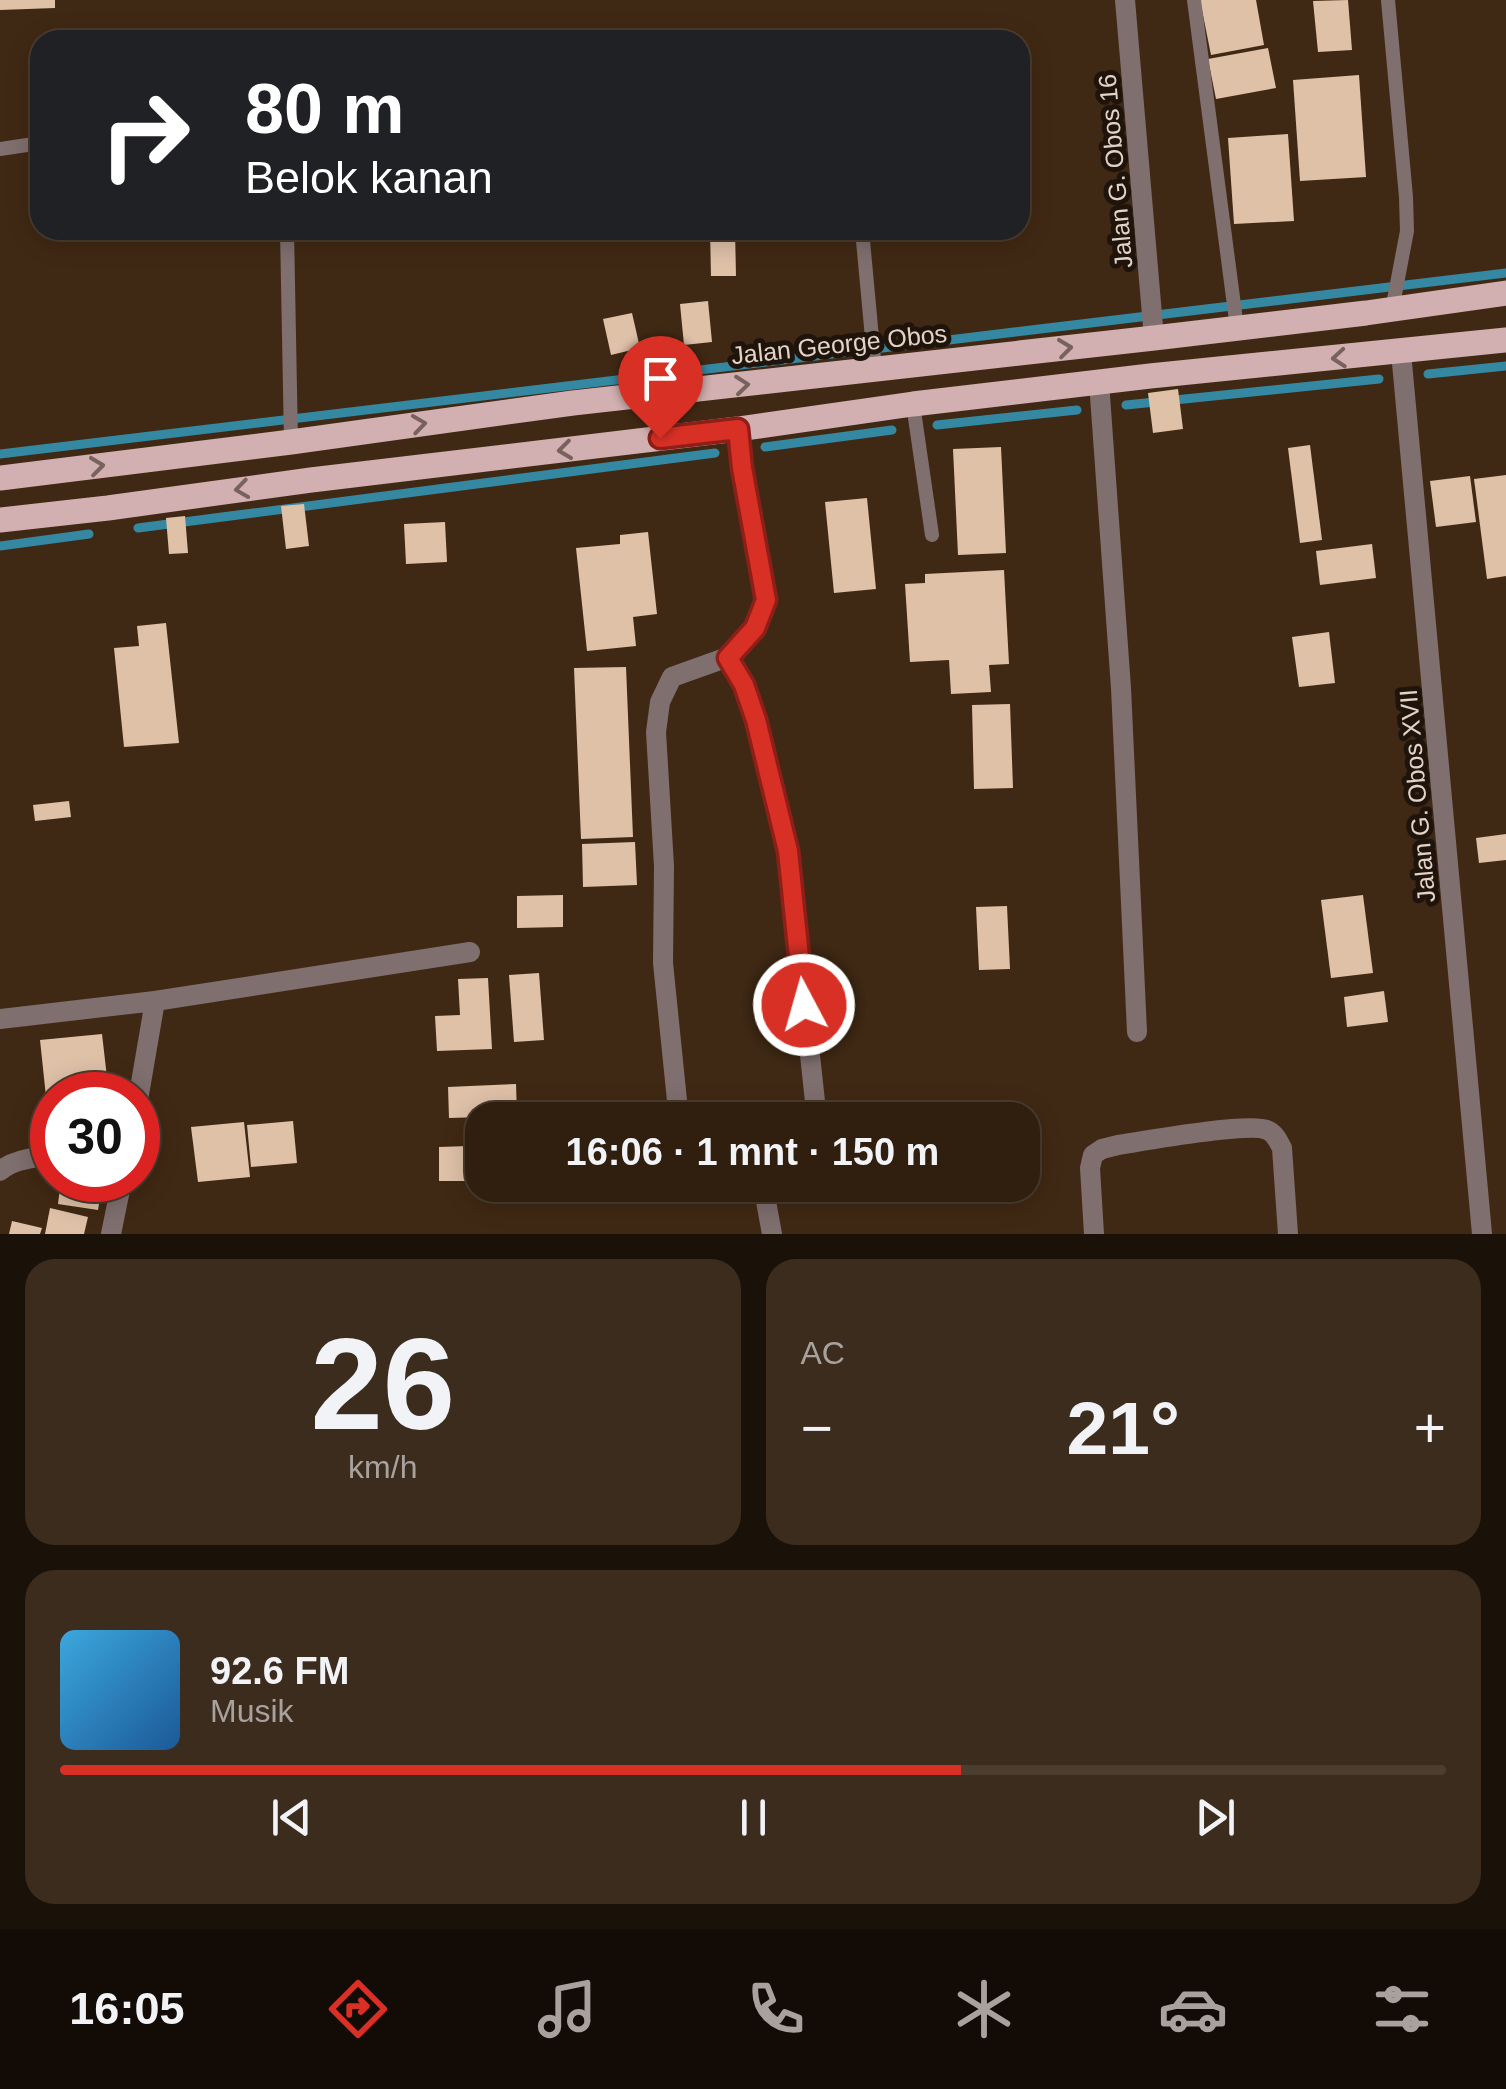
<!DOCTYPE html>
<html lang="id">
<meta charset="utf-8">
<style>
:root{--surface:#301f0f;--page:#3c2c1d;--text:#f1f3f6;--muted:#a8a29e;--line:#4b3d2f;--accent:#d93025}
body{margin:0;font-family:Helvetica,sans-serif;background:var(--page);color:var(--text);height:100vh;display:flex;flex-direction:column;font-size:38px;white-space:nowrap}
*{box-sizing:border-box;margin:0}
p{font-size:32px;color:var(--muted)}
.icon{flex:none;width:55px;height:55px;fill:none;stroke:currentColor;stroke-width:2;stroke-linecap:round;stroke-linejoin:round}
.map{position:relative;height:1234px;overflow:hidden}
.sheet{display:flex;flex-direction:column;gap:25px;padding:25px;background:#1a1108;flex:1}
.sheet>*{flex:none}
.top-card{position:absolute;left:30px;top:30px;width:1000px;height:210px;border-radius:30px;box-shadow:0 5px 25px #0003,0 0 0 2px var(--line);background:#202124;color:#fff;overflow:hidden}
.speed{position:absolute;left:30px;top:1072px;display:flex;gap:20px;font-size:50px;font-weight:700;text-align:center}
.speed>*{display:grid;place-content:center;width:130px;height:130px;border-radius:50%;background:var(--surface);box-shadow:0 5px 25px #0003,0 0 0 2px var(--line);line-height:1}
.speed .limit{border:15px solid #d22;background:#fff;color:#111}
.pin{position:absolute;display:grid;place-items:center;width:85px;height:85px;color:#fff;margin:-102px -42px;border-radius:50% 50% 50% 0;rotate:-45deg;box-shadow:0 0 10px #0007}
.pin .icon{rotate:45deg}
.me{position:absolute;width:110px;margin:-55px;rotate:354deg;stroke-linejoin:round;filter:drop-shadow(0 0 8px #0008)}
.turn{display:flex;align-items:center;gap:35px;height:210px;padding:0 50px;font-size:45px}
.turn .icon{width:130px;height:130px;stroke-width:2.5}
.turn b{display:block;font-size:70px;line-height:85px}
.big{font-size:75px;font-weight:700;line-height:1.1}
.sheet .widget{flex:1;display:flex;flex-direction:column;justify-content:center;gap:15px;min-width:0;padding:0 35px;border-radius:30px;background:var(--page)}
.sheet .dial{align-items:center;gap:0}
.dial b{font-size:130px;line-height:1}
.song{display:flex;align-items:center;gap:30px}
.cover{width:120px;height:120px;border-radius:15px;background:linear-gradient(135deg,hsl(200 70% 55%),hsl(210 70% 35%))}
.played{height:10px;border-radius:5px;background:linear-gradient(90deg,var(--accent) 65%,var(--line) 65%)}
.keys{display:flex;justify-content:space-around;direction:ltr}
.heat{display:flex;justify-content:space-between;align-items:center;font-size:55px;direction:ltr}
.sheet .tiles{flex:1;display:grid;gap:25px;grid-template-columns:1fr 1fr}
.widget:last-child{grid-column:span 2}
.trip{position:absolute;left:465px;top:1102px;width:575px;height:100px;border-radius:30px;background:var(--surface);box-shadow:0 5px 25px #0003,0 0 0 2px var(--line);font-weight:700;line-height:100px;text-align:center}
.dock{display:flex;height:160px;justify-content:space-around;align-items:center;background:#130c06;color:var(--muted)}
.dock .icon{width:70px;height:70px}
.dock .active{color:var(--accent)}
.dock b{font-size:45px;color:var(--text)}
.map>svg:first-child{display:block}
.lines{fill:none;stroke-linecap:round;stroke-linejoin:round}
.stream{stroke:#3588a2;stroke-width:9}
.building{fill:#dfc1a8}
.lane{stroke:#806f6f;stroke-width:14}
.street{stroke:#806f6f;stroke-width:20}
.primary{stroke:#d2afb0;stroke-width:25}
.oneway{stroke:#78625e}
.route-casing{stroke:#8d1f18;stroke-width:25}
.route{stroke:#d93025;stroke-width:18}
.labels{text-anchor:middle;stroke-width:10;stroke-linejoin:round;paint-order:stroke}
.street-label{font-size:25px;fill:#e2d3c6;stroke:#1f140b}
</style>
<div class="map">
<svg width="1506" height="1234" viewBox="0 0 1506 1234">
<rect width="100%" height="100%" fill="#402914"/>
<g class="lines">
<!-- stream -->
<g class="stream">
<path d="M1428 374 1506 366"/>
<path d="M1126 405 1379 379"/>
<path d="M937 425 1077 410"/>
<path d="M765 447 892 430"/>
<path d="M0 454 1506 273"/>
<path d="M138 528 715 453"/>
<path d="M0 546 89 534"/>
</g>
</g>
<!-- building -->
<g class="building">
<path d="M0 0H55V8L0 10Z"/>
<path d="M1200 0H1256L1264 45 1211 55Z"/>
<path d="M1348 0 1352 50 1318 52 1313 1Z"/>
<path d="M1268 48 1276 88 1216 99 1208 59Z"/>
<path d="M1359 75 1366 177 1300 181 1293 80Z"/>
<path d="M1288 134 1294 221 1234 224 1228 138Z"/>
<path d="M710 230H735L736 276H711Z"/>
<path d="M708 301 712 342 684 345 680 304Z"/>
<path d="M632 313 640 348 611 355 603 319Z"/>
<path d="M1178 389 1183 429 1153 433 1148 393Z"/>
<path d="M1310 445 1322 540 1300 543 1288 448Z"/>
<path d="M1001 447 1006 553 958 555 953 449Z"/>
<path d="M1506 475V576L1487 579 1474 479Z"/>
<path d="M1470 476 1476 522 1436 527 1430 481Z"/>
<path d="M867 498 876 589 834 593 825 502Z"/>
<path d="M304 504 309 546 286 549 281 506Z"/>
<path d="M185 516 188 553 169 554 166 518Z"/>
<path d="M445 522 447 562 406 564 404 524Z"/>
<path d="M648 532 657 614 633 617 636 646 587 651 576 548 620 544V535Z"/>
<path d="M1372 544 1376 578 1320 585 1316 551Z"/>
<path d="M1004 570 1009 664 989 665 991 692 951 694 949 660 910 662 905 584 925 583V574Z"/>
<path d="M166 623 179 743 124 747 114 648 139 646 137 626Z"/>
<path d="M1329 632 1335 683 1299 687 1292 637Z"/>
<path d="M626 667 633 837 581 839 574 668Z"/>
<path d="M1010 704 1013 788 974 789 972 705Z"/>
<path d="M69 801 71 817 35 821 33 805Z"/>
<path d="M1506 834V860L1479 863 1476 838Z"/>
<path d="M635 842 637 885 583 887 582 844Z"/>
<path d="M563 895V927L517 928V896Z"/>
<path d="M1363 895 1373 973 1331 978 1321 900Z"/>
<path d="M1007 906 1010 969 979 970 976 907Z"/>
<path d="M539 973 544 1040 514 1042 509 975Z"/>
<path d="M488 978 492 1049 437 1051 435 1016 460 1015 458 979Z"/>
<path d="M1384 991 1388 1022 1347 1027 1344 997Z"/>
<path d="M102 1034 109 1095H52V1125H49L40 1040Z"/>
<path d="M516 1084 517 1116 449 1118 448 1087Z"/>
<path d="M293 1121 297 1163 251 1167 247 1125Z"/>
<path d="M244 1122 250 1177 198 1182 191 1127Z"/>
<path d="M468 1146V1181H439V1147Z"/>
<path d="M61 1180H103L98 1210 58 1204Z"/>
<path d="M50 1208 88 1217 84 1234H45Z"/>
<path d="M12 1221 42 1228 40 1234H9Z"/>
</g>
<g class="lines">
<!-- lane -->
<g class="lane">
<path d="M1194 0 1237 328"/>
<path d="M1388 0 1406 197 1407 231 1392 310"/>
<path d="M0 149 40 143"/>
<path d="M287 230 291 442"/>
<path d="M862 230 875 370"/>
<path d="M913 404 932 535"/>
</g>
<!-- street -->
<g class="street">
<path d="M1125 0 1154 338"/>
<path d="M1401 352 1482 1234"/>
<path d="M1099 382 1121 688 1137 1032"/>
<path d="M728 657 744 685 756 719 788 851 817 1120"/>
<path d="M155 1001 470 952"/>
<path d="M0 1019 155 1001 138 1100"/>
<path d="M679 1120 663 963 664 866 656 732 660 702 672 677 728 657 755 628 766 601 742 469 738 429"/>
<path d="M0 1171C14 1159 34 1158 52 1155"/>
<path d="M763 1185 772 1234"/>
<path d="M111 1234 122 1180"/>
<path d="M1094 1234 1090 1168 1093 1155 1102 1149 1118 1145C1144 1141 1248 1122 1267 1130 1275 1133 1278 1141 1282 1148L1288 1234"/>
</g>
<!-- primary -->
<g class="primary">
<path d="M0 478 291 442 573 403 1154 338 1366 313 1506 293"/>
<path d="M0 520 108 508 311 480 738 429 913 404 1150 376 1506 340"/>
</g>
</g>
<!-- one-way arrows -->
<defs><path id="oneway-chevron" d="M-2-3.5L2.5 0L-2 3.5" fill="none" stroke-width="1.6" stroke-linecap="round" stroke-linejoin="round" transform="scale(2.5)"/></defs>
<g class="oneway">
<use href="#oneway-chevron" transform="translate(1065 348) rotate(-7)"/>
<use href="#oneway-chevron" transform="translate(1339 358) rotate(175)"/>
<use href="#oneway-chevron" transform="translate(742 385) rotate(-6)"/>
<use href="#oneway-chevron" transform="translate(419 424) rotate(-8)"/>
<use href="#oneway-chevron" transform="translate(565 450) rotate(173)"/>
<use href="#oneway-chevron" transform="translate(97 466) rotate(-7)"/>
<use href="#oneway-chevron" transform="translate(242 489) rotate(172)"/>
</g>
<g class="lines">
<defs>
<path id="route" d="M660 438 738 429 742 468 766 600 755 628 728 658 744 685 756 720 788 851 804 1005"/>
</defs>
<!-- route casing -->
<use href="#route" class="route-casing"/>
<!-- route -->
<use href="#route" class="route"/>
</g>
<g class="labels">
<!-- street labels -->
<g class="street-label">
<text transform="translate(1115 171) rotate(-95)" y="9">Jalan G. Obos 16</text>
<text transform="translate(839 344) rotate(-6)" y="9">Jalan George Obos</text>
<text transform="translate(1417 796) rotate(-95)" y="9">Jalan G. Obos XVII</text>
</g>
</g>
</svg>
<div class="speed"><div class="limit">30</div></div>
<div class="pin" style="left:660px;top:438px;background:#d93025"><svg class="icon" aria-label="arrive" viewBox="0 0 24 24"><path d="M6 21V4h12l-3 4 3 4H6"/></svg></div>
<svg class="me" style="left:804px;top:1005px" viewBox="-20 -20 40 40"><circle r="17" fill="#d93025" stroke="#fff" stroke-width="3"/><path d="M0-11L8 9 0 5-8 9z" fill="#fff"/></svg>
<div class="trip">16:06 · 1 mnt · 150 m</div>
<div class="top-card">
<div class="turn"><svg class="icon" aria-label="right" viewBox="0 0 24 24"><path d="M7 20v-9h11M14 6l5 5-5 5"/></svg><div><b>80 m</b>Belok kanan</div></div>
</div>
</div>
<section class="sheet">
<div class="tiles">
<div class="widget dial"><b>26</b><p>km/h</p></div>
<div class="widget"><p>AC</p>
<div class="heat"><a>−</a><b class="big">21°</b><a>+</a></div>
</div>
<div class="widget">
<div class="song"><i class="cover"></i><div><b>92.6 FM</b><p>Musik</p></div></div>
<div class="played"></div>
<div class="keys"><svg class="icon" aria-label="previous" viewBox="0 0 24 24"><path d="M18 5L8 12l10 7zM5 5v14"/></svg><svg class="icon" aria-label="pause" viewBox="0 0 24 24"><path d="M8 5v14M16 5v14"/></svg><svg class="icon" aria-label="next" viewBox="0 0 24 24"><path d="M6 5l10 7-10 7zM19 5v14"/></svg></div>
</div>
</div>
</section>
<nav class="dock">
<b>16:05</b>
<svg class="icon active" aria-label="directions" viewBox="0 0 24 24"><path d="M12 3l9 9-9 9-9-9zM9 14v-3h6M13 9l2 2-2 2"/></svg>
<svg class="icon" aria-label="music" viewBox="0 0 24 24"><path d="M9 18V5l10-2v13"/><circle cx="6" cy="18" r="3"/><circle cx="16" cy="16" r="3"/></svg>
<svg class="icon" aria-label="phone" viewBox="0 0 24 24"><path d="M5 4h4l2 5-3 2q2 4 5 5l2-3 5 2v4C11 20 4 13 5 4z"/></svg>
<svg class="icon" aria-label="climate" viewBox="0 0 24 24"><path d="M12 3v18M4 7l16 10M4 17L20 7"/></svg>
<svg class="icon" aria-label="car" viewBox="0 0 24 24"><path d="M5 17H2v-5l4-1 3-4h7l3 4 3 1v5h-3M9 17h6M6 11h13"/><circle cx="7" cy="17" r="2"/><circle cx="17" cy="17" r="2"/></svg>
<svg class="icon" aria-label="filters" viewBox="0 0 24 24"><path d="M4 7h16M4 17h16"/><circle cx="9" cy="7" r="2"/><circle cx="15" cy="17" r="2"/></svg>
</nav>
